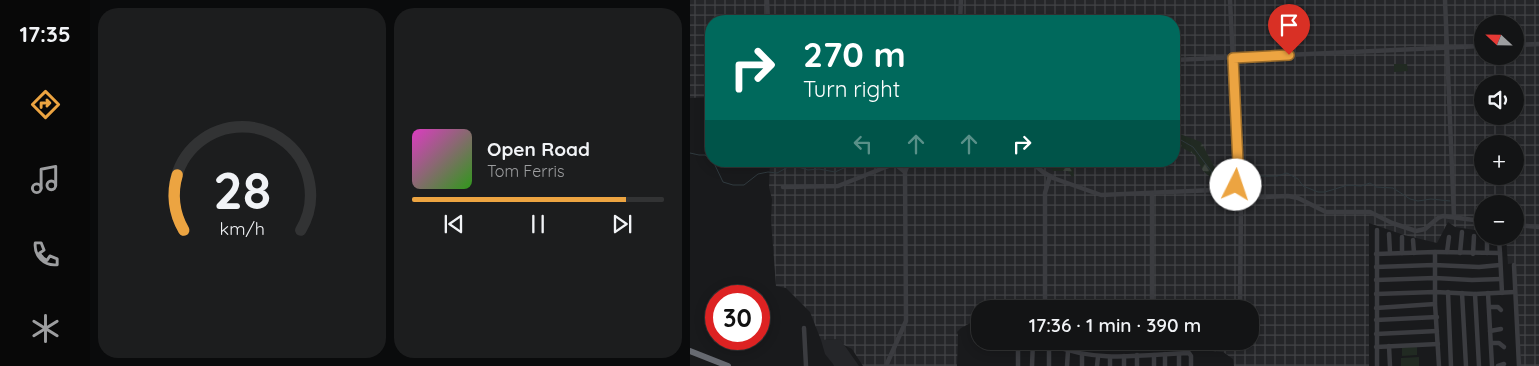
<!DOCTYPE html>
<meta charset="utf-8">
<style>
:root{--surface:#131415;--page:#1c1d1e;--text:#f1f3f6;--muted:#9d9ea0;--line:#323334;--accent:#eca441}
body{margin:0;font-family:Quicksand,sans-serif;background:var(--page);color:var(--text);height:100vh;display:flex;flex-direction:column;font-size:19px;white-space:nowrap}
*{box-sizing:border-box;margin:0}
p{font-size:16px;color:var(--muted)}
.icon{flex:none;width:28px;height:28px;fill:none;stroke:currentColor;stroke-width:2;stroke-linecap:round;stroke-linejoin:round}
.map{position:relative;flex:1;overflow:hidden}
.panel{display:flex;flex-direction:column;gap:8px;padding:8px;background:#0a0b0c;width:600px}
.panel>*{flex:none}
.banner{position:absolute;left:15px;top:15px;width:475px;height:152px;border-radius:20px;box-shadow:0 2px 12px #0003,0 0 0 1px var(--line);background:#00695c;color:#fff;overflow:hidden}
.needle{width:32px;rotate:292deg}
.fabs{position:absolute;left:784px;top:15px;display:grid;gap:10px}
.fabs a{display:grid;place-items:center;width:50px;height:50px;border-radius:50%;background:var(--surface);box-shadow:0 2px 12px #0003,0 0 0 1px var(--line);font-size:25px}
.speed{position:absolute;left:15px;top:285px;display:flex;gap:10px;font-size:25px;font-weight:700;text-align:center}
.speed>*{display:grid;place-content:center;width:65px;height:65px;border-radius:50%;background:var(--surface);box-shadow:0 2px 12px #0003,0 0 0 1px var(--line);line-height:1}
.speed .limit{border:8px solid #d22;background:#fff;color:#111}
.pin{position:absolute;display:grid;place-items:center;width:42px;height:42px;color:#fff;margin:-51px -21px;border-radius:50% 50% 50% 0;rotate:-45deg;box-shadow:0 0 5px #0007}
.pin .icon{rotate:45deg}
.me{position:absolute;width:55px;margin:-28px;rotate:4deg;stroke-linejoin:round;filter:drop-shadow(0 0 4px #0008)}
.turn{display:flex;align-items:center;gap:18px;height:105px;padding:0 15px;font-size:22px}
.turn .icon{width:65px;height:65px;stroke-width:2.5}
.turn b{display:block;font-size:35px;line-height:42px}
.lanes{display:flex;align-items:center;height:48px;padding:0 15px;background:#0003;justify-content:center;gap:25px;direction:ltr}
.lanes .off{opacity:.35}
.panel .widget{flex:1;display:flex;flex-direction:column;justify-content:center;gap:8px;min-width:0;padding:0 18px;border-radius:20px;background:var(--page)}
.panel .dial{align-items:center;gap:0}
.dial svg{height:130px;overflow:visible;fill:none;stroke:var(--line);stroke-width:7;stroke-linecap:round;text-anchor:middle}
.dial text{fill:var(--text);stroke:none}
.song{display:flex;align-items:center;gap:15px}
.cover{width:60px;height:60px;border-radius:8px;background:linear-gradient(135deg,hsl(310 70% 55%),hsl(110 70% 35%))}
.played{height:5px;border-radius:2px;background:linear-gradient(90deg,var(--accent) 85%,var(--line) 85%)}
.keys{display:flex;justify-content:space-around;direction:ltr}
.panel .tiles{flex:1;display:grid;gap:8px;grid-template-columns:repeat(2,1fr)}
.trip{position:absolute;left:281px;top:300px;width:288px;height:50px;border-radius:20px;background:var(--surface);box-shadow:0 2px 12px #0003,0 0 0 1px var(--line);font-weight:600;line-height:50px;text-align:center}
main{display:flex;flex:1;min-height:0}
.menu{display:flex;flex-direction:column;width:90px;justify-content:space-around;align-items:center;background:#080808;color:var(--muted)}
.menu .icon{width:35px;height:35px}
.menu .on{color:var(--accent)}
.menu b{font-size:22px;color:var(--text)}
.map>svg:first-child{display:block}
.built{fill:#252629}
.industrial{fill:url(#industrial-grid);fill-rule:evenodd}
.grass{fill:#212a22}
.forest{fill:url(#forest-firs)}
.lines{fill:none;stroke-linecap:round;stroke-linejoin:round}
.stream{stroke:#303a3f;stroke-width:1}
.minor{stroke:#3b3c40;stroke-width:4.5}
.highway{stroke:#676a71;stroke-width:6}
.route-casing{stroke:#996b2a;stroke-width:12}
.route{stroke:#eca441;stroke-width:9}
</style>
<main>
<nav class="menu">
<b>17:35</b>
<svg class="icon on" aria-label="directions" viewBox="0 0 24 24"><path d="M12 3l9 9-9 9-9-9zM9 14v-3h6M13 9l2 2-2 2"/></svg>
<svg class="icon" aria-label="music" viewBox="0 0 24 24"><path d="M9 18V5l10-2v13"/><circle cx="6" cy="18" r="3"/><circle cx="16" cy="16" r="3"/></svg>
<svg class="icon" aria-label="phone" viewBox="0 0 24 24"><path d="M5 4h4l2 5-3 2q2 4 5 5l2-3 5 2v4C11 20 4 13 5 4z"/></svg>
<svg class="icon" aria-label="climate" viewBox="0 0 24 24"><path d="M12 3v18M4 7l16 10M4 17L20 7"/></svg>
</nav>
<section class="panel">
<div class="tiles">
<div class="widget dial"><svg viewBox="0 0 100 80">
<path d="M14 69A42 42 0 1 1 86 69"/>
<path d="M14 69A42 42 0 0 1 10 35" stroke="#eca441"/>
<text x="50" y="56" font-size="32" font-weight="700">28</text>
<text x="50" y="72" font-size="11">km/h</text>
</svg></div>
<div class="widget">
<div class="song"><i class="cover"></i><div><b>Open Road</b><p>Tom Ferris</p></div></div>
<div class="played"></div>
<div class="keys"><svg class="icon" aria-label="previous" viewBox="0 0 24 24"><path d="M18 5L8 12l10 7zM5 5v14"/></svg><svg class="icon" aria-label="pause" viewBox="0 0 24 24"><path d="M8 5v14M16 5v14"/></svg><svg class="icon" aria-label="next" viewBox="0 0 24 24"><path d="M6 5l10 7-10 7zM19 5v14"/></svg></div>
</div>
</div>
</section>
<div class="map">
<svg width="849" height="366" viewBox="0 0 849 366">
<defs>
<pattern id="industrial-grid" width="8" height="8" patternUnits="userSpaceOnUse" patternTransform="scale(1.25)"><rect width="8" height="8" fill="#252629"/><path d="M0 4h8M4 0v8" fill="none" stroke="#424346"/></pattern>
<pattern id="forest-firs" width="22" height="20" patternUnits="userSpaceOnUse" patternTransform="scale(1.25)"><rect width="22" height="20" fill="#212a22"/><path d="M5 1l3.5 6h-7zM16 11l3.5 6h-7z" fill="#3f4640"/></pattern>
</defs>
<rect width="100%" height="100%" fill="#191a1c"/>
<!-- built -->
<path class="built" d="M150 339 169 366H144L143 364 135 354 131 340Z"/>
<!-- industrial -->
<path class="industrial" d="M0 0H849V366H831L825 263 818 264 816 236H825V204H792V231L765 227 758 222 747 243 714 235 679 223V366H544L543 359 533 352 511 350V341H560V309H290V318L271 328 267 332 268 335 267 366H173L162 349 154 345 150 339 131 340 120 312 96 288 86 286 81 220 82 199 79 187 80 161H484V21H21V97L0 98ZM792 24H825V56H792ZM792 84H825V116H792ZM792 144H825V176H792Z"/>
<!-- grass -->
<g class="grass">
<path d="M704 64H717L718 71 704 72Z"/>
<path d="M727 346V355L712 356V347Z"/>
<path d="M729 357V366H711V358Z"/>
</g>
<!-- forest -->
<g class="forest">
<path d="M484 129 490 134 511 142 528 174 542 165 545 167V174L529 178 524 182 523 179 513 171 505 155 484 143Z"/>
<path d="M354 161H382L384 176 382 177 378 171H363L360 165Z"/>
</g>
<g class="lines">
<!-- stream -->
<g class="stream">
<path d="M484 136 503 147 524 175 531 176 547 173"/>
<path d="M0 153 9 155H15L21 159"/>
<path d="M23 161 33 182 43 185H54L68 174 78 172 87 173 102 165 118 170 129 169 145 172 154 168 158 163 165 161"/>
<path d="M551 172 571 176H587L597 173 608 179 613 186 628 192H635L658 185 671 186 680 183 686 187 703 188 720 199 728 201 741 199 760 201"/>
</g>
<!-- minor -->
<g class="minor">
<path d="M77 0 78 21"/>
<path d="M540 0 549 182 555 198"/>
<path d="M755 0 764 217"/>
<path d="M270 21 271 0"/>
<path d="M825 45 849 44"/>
<path d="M484 60 792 46"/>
<path d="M340 161 353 172 363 178 411 195 524 190 549 198 598 196 608 198 636 212H680L702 223 726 231 735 229 748 218 753 216 792 221"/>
<path d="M205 164 215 172"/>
<path d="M93 187 148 186 211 161"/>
<path d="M462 193V309"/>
<path d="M534 193 536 190 549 184"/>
<path d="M825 225 849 227"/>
<path d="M687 230V366"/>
<path d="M699 234 700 253"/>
<path d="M797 236V253"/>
<path d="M712 237V253"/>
<path d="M723 240 724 253"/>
<path d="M809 240 810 253"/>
<path d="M745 252 810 253 812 293"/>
<path d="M757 252 759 237"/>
<path d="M770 253 772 232"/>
<path d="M686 254 745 252V304L749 366"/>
<path d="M783 254 784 236"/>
<path d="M824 265 829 366"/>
<path d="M686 267 744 265 789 267 810 265"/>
<path d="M686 280 745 278 782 280 811 279"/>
<path d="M758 292 761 366"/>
<path d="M772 293 776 366"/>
<path d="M798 293 802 366"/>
<path d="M686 294 745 292 785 294 825 292"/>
<path d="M785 294 789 366"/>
<path d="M799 307H808L811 310"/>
<path d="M686 308 745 304"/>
<path d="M355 309V193L360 176"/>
<path d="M550 309 551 198"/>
<path d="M686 320 747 317"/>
<path d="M114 328 116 366"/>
<path d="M800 331 811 329"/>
<path d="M686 334 747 331"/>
<path d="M801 343H809L814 347"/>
<path d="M699 346 700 366"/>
<path d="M686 347 748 344"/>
<path d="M475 354V366"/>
<path d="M489 354V366"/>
<path d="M464 355V366"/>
<path d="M420 357V366"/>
<path d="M196 366 216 321 215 172 219 161"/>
<path d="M328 366V341"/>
<path d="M342 366 343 341"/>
<path d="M359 366V347L362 345C408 363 451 355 499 353L501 356V366"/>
<path d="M377 366 378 351"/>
<path d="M392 366V354"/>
<path d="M407 366 408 357"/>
<path d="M434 366V356"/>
<path d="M447 366V355"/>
<path d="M808 366 814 364"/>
</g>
<!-- highway -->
<path class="highway" d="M0 351 38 366"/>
</g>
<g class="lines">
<defs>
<path id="route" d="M546 185 549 184 543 58 599 55"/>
</defs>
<!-- route casing -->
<use href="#route" class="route-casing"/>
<!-- route -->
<use href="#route" class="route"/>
</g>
</svg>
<div class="fabs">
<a><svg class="needle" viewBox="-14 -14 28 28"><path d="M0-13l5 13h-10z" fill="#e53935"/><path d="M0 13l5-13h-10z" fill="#9d9ea0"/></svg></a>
<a><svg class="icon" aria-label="sound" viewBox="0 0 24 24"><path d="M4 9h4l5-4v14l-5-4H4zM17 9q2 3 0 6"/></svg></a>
<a>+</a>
<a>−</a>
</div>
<div class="speed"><div class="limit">30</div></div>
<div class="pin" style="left:599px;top:55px;background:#d93025"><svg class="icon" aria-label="arrive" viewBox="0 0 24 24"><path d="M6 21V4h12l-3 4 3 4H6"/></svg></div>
<svg class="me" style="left:546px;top:185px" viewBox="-20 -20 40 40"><circle r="19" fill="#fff"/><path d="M0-13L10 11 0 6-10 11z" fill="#eca441"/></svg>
<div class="trip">17:36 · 1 min · 390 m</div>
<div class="banner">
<div class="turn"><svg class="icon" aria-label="right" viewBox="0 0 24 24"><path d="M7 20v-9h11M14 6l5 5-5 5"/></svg><div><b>270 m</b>Turn right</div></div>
<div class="lanes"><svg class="icon off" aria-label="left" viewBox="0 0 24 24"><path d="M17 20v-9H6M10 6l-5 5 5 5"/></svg><svg class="icon off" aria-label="ahead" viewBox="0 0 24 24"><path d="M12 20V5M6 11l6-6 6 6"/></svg><svg class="icon off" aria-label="ahead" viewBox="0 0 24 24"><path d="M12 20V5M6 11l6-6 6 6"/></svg><svg class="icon" aria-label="right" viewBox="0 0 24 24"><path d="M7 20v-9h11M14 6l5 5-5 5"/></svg></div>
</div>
</div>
</main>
